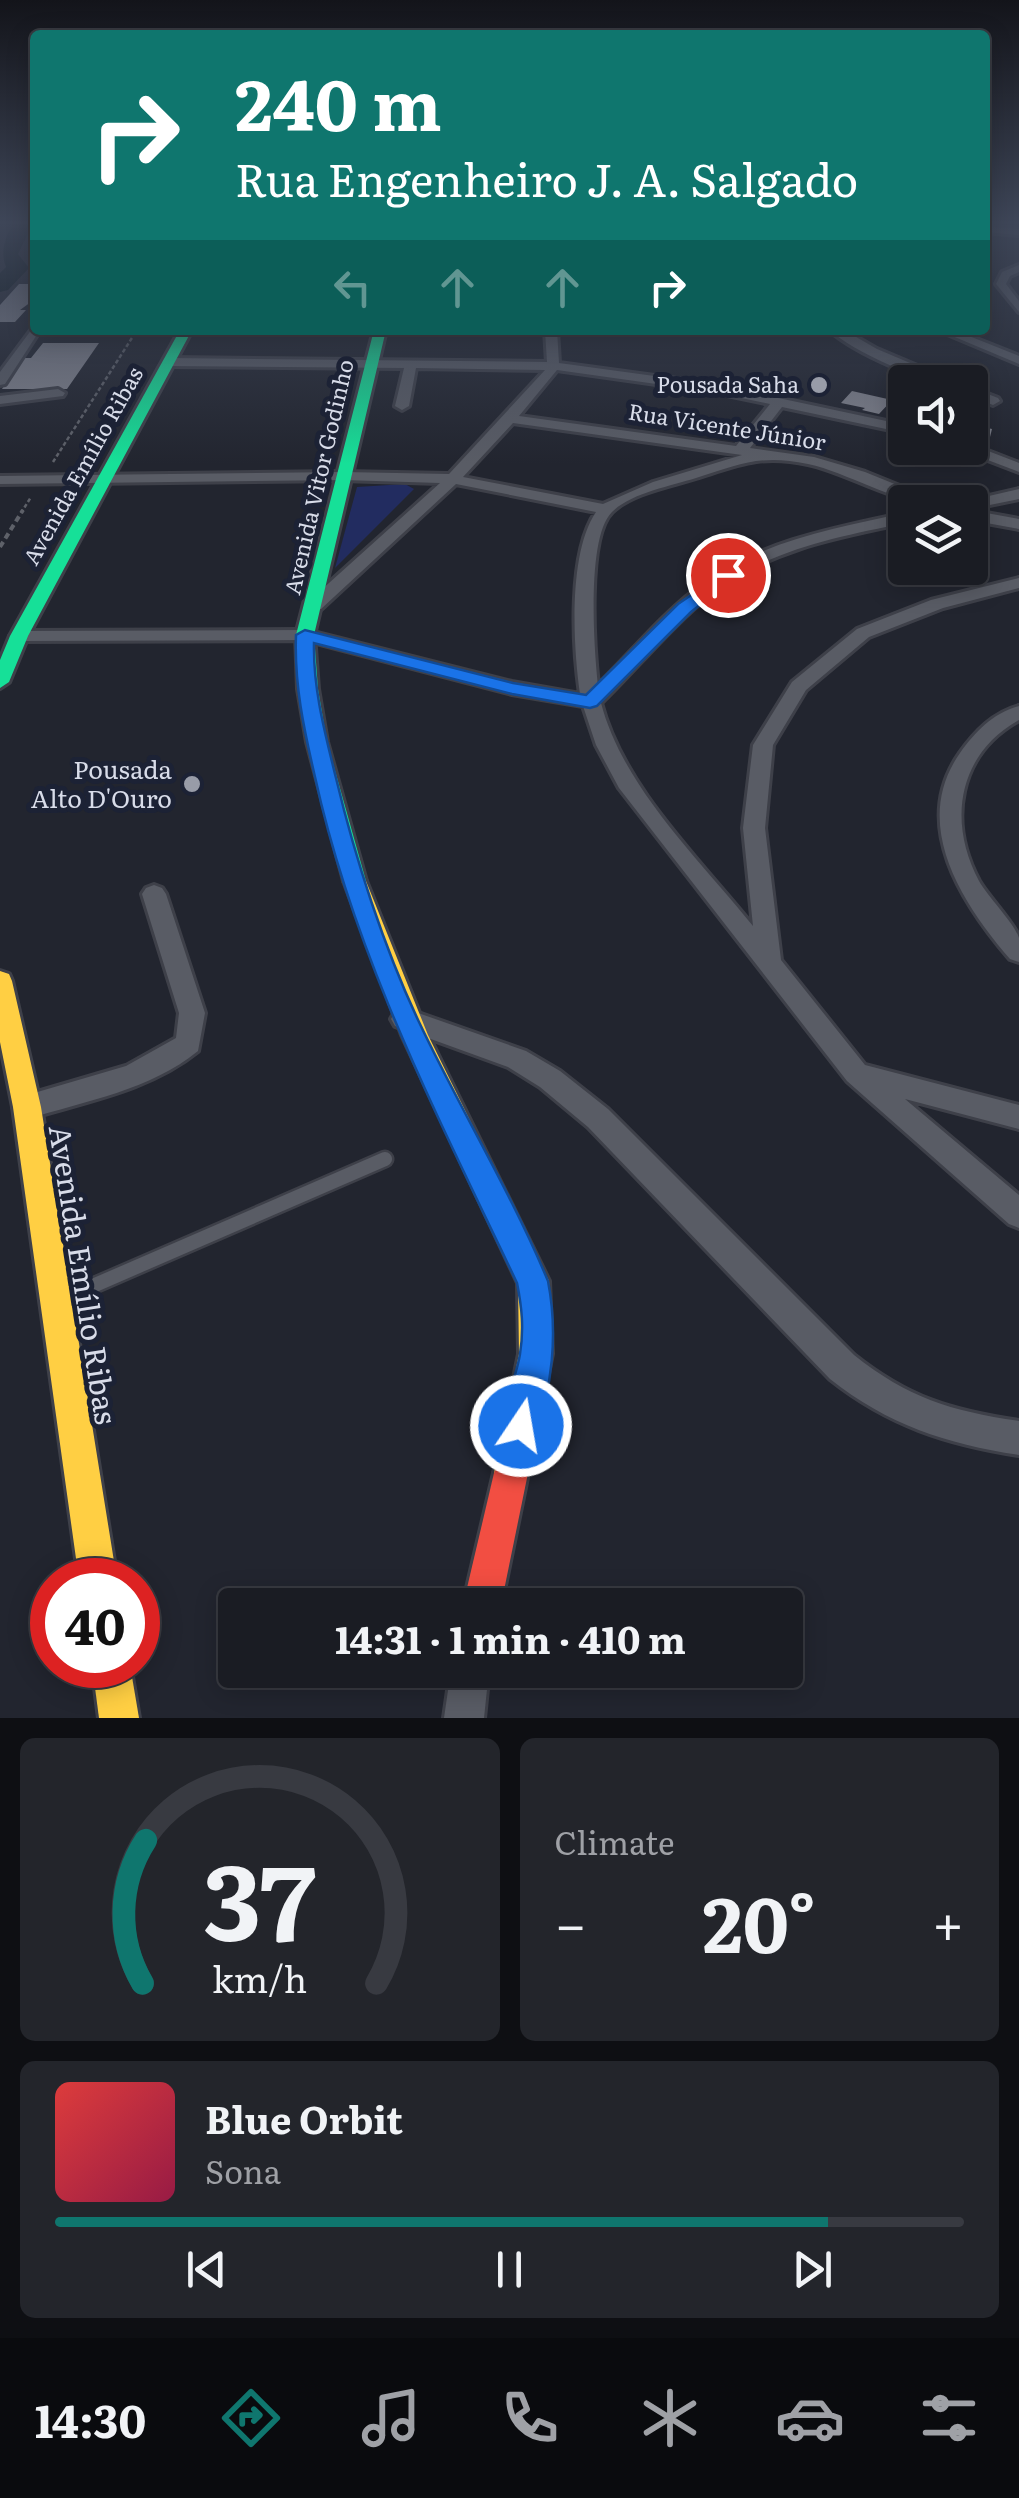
<!DOCTYPE html>
<meta charset="utf-8">
<style>
:root{--surface:#1a1c23;--page:#23252b;--text:#f1f3f6;--muted:#9fa1a6;--line:#383a41;--accent:#0f766e}
body{margin:0;font-family:Literata,serif;background:var(--page);color:var(--text);height:100vh;display:flex;flex-direction:column;font-size:38px;white-space:nowrap}
*{box-sizing:border-box;margin:0}
p{font-size:32px;color:var(--muted)}
.icon{flex:none;width:55px;height:55px;fill:none;stroke:currentColor;stroke-width:2;stroke-linecap:round;stroke-linejoin:round}
.map{position:relative;height:1718px;overflow:hidden}
.drawer{display:flex;flex-direction:column;gap:20px;padding:20px;background:#0e0f13;flex:1}
.drawer>*{flex:none}
.guide{position:absolute;left:30px;top:30px;width:960px;height:305px;border-radius:10px;box-shadow:0 5px 25px #0003,0 0 0 2px var(--line);background:#0f766e;color:#fff;overflow:hidden}
.controls{position:absolute;left:888px;top:365px;display:grid;gap:20px}
.controls a{display:grid;place-items:center;width:100px;height:100px;border-radius:10px;background:var(--surface);box-shadow:0 5px 25px #0003,0 0 0 2px var(--line);font-size:50px}
.speed{position:absolute;left:30px;top:1558px;display:flex;gap:20px;font-size:50px;font-weight:700;text-align:center}
.speed>*{display:grid;place-content:center;width:130px;height:130px;border-radius:50%;background:var(--surface);box-shadow:0 5px 25px #0003,0 0 0 2px var(--line);line-height:1}
.speed .limit{border:15px solid #d22;background:#fff;color:#111}
.pin{position:absolute;display:grid;place-items:center;width:85px;height:85px;color:#fff;margin:-42px;border:5px solid #fff;border-radius:50%;box-shadow:0 2px 10px #0007}
.me{position:absolute;width:110px;margin:-55px;rotate:12deg;stroke-linejoin:round;filter:drop-shadow(0 0 8px #0008)}
.turn{display:flex;align-items:center;gap:35px;height:210px;padding:0 40px;font-size:45px}
.turn .icon{width:130px;height:130px;stroke-width:2.5}
.turn b{display:block;font-size:70px;line-height:85px}
.lanes{display:flex;align-items:center;height:95px;padding:0 40px;background:#0003;justify-content:center;gap:50px;direction:ltr}
.lanes .off{opacity:.35}
.big{font-size:75px;font-weight:700;line-height:1.1}
.drawer .card{flex:1;display:flex;flex-direction:column;justify-content:center;gap:15px;min-width:0;padding:0 35px;border-radius:15px;background:var(--page)}
.drawer .dial{align-items:center;gap:0}
.dial svg{height:260px;overflow:visible;fill:none;stroke:var(--line);stroke-width:7;stroke-linecap:round;text-anchor:middle}
.dial text{fill:var(--text);stroke:none}
.song{display:flex;align-items:center;gap:30px}
.cover{width:120px;height:120px;border-radius:15px;background:linear-gradient(135deg,hsl(0 70% 55%),hsl(340 70% 35%))}
.played{height:10px;border-radius:5px;background:linear-gradient(90deg,var(--accent) 85%,var(--line) 85%)}
.keys{display:flex;justify-content:space-around;direction:ltr}
.heat{display:flex;justify-content:space-between;align-items:center;font-size:55px;direction:ltr}
.drawer .tiles{flex:1;display:grid;gap:20px;grid-template-columns:1fr 1fr}
.card:last-child{grid-column:span 2}
.trip{position:absolute;left:218px;top:1588px;width:585px;height:100px;border-radius:10px;background:var(--surface);box-shadow:0 5px 25px #0003,0 0 0 2px var(--line);font-weight:700;line-height:100px;text-align:center}
.tab-bar{display:flex;height:160px;justify-content:space-around;align-items:center;background:#0a0b0e;color:var(--muted)}
.tab-bar .icon{width:70px;height:70px}
.tab-bar .selected{color:var(--accent)}
.tab-bar b{font-size:45px;color:var(--text)}
.map>svg:first-child{display:block}
.green{fill:#222c60}
.lines{fill:none;stroke-linecap:round;stroke-linejoin:round}
.river{fill:#041015;fill-rule:evenodd}
.building{fill:#80828c}
.lane-casing{stroke:#3e4049;stroke-width:19}
.street-casing{stroke:#3e4049;stroke-width:6}
.fast-casing{stroke:#3e4049;stroke-width:6}
.slow-casing{stroke:#3e4049;stroke-width:6}
.jam-casing{stroke:#3e4049;stroke-width:6}
.path-far1{stroke:#5e6169;stroke-width:2.5;stroke-dasharray:4 2.5;stroke-linecap:butt}
.path{stroke:#5e6169;stroke-width:4;stroke-dasharray:6 4;stroke-linecap:butt}
.lane{stroke:#595c65;stroke-width:14}
.street{fill:#595c65;fill-rule:evenodd}
.fast{fill:#16e098;fill-rule:evenodd}
.slow{fill:#ffcf43;fill-rule:evenodd}
.jam{fill:#f24e42;fill-rule:evenodd}
.route{fill:#1a73e8;stroke:#114b97;stroke-width:2.5}
.poi-dot{fill:#989ca8;stroke:#1c2235;stroke-width:4}
.labels{text-anchor:middle;stroke-width:10;stroke-linejoin:round;paint-order:stroke}
.far-poi-label{font-size:22px;fill:#d8dce9;stroke:#1c2235;text-anchor:end}
.far-street-label{font-size:22px;fill:#d8dce9;stroke:#1c2235}
.poi-label{font-size:25px;fill:#d8dce9;stroke:#1c2235;text-anchor:end}
.near-street-label{font-size:30px;fill:#d8dce9;stroke:#1c2235}
</style>
<div class="map">
<svg width="1019" height="1718" viewBox="0 0 1019 1718">
<rect width="100%" height="100%" fill="#22252f"/>
<!-- green -->
<path class="green" d="M405 484 414 489 335 568 357 487Z"/>
<g class="lines">
<!-- river -->
<path class="river" d="M13 223H33L18 254 29 268 8 290 0 292V273L6 267C0 252 5 238 13 223Z"/>
</g>
<!-- building -->
<g class="building">
<path d="M19 284H35V299L20 310H26L15 322H0V305Z"/>
<path d="M38 330H108L105 335H34Z"/>
<path d="M43 343H99L67 389H2L22 358H31Z"/>
<path d="M852 391 892 400 879 414 862 410 865 408 841 403Z"/>
<path d="M970 424 992 429 988 445 970 440Z"/>
</g>
<g class="lines">
<defs>
<path id="lane" d="M65 1298 385 1159"/>
<g id="street">
<path d="M985 226 1019 229V235L985 232Z"/>
<path d="M1019 265V272L1010 276 1006 284 1019 301V312L996 284 1002 272Z"/>
<path d="M35 325V330H40L5 384 0 385V372Z"/>
<path d="M545 330H557L559 363 713 384 905 425V433L782 407 750 448 814 457 865 472 939 502C896 505 850 473 808 464 761 454 740 464 696 478 671 486 631 493 612 512 586 537 594 650 598 685 633 651 664 612 703 584 762 541 835 528 905 513V523C837 537 767 550 711 594 671 626 638 667 601 703 623 787 699 859 753 926L743 828 753 745 792 682 857 629 931 600 1019 578V588L943 608 869 637 806 690 773 745 765 828 781 960 865 1065 1019 1105V1129L905 1099 1019 1195V1228L1009 1224 847 1081 619 788 596 745 583 706 512 694 305 640 19 641 10 636 19 631 305 630 512 682 580 694C573 646 568 553 596 512L456 484 321 609H309V601L440 483 343 480 0 484V476L343 472 449 474 545 370 416 368 409 406 402 410 395 406 404 368 169 366 163 362 169 358 547 362ZM557 370 713 392 770 404 736 446 519 416ZM513 423 742 455 653 482 603 504 463 477Z"/>
<path d="M829 330H844L877 349 955 382C922 384 855 352 829 330Z"/>
<path d="M938 330H954L1019 356V364Z"/>
<path d="M970 387 998 398 1000 401 993 405 970 396Z"/>
<path d="M58 389 65 393 63 396 0 404V396Z"/>
<path d="M970 444 1019 463V472L964 451 962 448H970Z"/>
<path d="M1019 489V499L970 509V502H963Z"/>
<path d="M970 510 1019 519V529L970 520Z"/>
<path d="M1019 706V720C958 754 947 821 979 881 988 897 1015 924 1019 938 1019 945 1019 955 1019 962L1010 959C962 903 910 824 960 753 975 732 993 713 1019 706Z"/>
<path d="M154 885 162 888 166 894 205 1013 198 1051C150 1090 86 1101 27 1119L17 1116 13 1107 17 1098 126 1066 176 1038 179 1013 142 894 146 888Z"/>
<path d="M404 1008 526 1051 560 1071 608 1109 854 1355C908 1398 951 1411 1019 1421V1455C947 1444 888 1425 830 1379L588 1127 540 1087 508 1067 395 1026 391 1019 395 1012Z"/>
<path d="M451 1670H489L484 1718H444Z"/>
</g>
<g id="fast">
<path d="M180 330H192L28 636 9 682 0 688V660L10 636Z"/>
<path d="M374 330H386L314 635 318 689 327 742 366 881 355 889 344 881 307 742 298 689 296 635Z"/>
</g>
<g id="slow">
<path d="M355 873 366 881 428 1035 549 1281 552 1354 528 1473 523 1485 511 1490 499 1485 494 1473 519 1354 518 1283 402 1035 344 881Z"/>
<path d="M0 971 9 974 12 981 41 1107 117 1580H79L13 1107 0 1042Z"/>
<path d="M92 1665H130L139 1718H99Z"/>
</g>
<path id="jam" d="M511 1456 523 1461 528 1473 501 1605H463L494 1473 499 1461Z"/>
</defs>
<!-- lane casing -->
<use href="#lane" class="lane-casing"/>
<!-- street casing -->
<use href="#street" class="street-casing"/>
<!-- fast casing -->
<use href="#fast" class="fast-casing"/>
<!-- slow casing -->
<use href="#slow" class="slow-casing"/>
<!-- jam casing -->
<use href="#jam" class="jam-casing"/>
<!-- path-far1 -->
<g class="path-far1">
<path d="M53 462 137 330"/>
<path d="M21 513 31 497"/>
</g>
<!-- path -->
<path class="path" d="M0 547 23 510"/>
<!-- lane -->
<use href="#lane" class="lane"/>
<!-- street -->
<use href="#street" class="street"/>
<!-- fast -->
<use href="#fast" class="fast"/>
<!-- slow -->
<use href="#slow" class="slow"/>
<!-- jam -->
<use href="#jam" class="jam"/>
</g>
<!-- sky -->
<linearGradient id="sky" x2="0" y2="1"><stop stop-color="#13141a"/><stop offset="0.48" stop-color="#3e4658"/><stop offset="1" stop-color="#3e4658" stop-opacity="0"/></linearGradient>
<rect width="1019" height="464" fill="url(#sky)"/>
<!-- route -->
<path class="route" d="M728 570 733 571V579L691 612 597 706 590 708 512 694 314 643C313 689 325 733 336 778 355 858 384 948 419 1022 460 1109 511 1192 548 1281 558 1332 553 1390 533 1438L521 1443 509 1438C498 1413 516 1380 520 1354 524 1329 522 1308 517 1283 439 1119 354 956 315 777 304 730 294 684 296 635L305 630 513 683 586 695 678 604Z"/>
<!-- markers -->
<g class="poi-dot">
<circle cx="819" cy="385" r="10"/>
<circle cx="192" cy="784" r="10"/>
</g>
<g class="labels">
<!-- far-poi labels -->
<g class="far-poi-label">
<text x="799" y="393">Pousada Saha</text>
</g>
<!-- far-street labels -->
<g class="far-street-label">
<text transform="translate(727 427) rotate(9)" y="8">Rua Vicente Júnior</text>
<text transform="translate(83 466) rotate(-61)" y="8">Avenida Emílio Ribas</text>
<text transform="translate(319 477) rotate(-77)" y="8">Avenida Vitor Godinho</text>
</g>
<!-- poi labels -->
<g class="poi-label">
<text x="172" y="779">Pousada<tspan x="172" dy="29">Alto D'Ouro</tspan></text>
</g>
<!-- near-street labels -->
<g class="near-street-label">
<text transform="translate(82 1275) rotate(81)" y="10">Avenida Emílio Ribas</text>
</g>
</g>
</svg>
<div class="controls">
<a><svg class="icon" aria-label="sound" viewBox="0 0 24 24"><path d="M4 9h4l5-4v14l-5-4H4zM17 9q2 3 0 6"/></svg></a>
<a><svg class="icon" aria-label="layers" viewBox="0 0 24 24"><path d="M12 4l9 5-9 5-9-5zM3 14l9 5 9-5"/></svg></a>
</div>
<div class="speed"><div class="limit">40</div></div>
<div class="pin" style="left:728px;top:575px;background:#d93025"><svg class="icon" aria-label="arrive" viewBox="0 0 24 24"><path d="M6 21V4h12l-3 4 3 4H6"/></svg></div>
<svg class="me" style="left:521px;top:1426px" viewBox="-20 -20 40 40"><circle r="17" fill="#1a73e8" stroke="#fff" stroke-width="3"/><path d="M0-11L8 9 0 5-8 9z" fill="#fff"/></svg>
<div class="trip">14:31 · 1 min · 410 m</div>
<div class="guide">
<div class="turn"><svg class="icon" aria-label="right" viewBox="0 0 24 24"><path d="M7 20v-9h11M14 6l5 5-5 5"/></svg><div><b>240 m</b>Rua Engenheiro J. A. Salgado</div></div>
<div class="lanes"><svg class="icon off" aria-label="left" viewBox="0 0 24 24"><path d="M17 20v-9H6M10 6l-5 5 5 5"/></svg><svg class="icon off" aria-label="ahead" viewBox="0 0 24 24"><path d="M12 20V5M6 11l6-6 6 6"/></svg><svg class="icon off" aria-label="ahead" viewBox="0 0 24 24"><path d="M12 20V5M6 11l6-6 6 6"/></svg><svg class="icon" aria-label="right" viewBox="0 0 24 24"><path d="M7 20v-9h11M14 6l5 5-5 5"/></svg></div>
</div>
</div>
<section class="drawer">
<div class="tiles">
<div class="card dial"><svg viewBox="0 0 100 80">
<path d="M14 69A42 42 0 1 1 86 69"/>
<path d="M14 69A42 42 0 0 1 15 25" stroke="#0f766e"/>
<text x="50" y="56" font-size="32" font-weight="700">37</text>
<text x="50" y="72" font-size="11">km/h</text>
</svg></div>
<div class="card"><p>Climate</p>
<div class="heat"><a>−</a><b class="big">20°</b><a>+</a></div>
</div>
<div class="card">
<div class="song"><i class="cover"></i><div><b>Blue Orbit</b><p>Sona</p></div></div>
<div class="played"></div>
<div class="keys"><svg class="icon" aria-label="previous" viewBox="0 0 24 24"><path d="M18 5L8 12l10 7zM5 5v14"/></svg><svg class="icon" aria-label="pause" viewBox="0 0 24 24"><path d="M8 5v14M16 5v14"/></svg><svg class="icon" aria-label="next" viewBox="0 0 24 24"><path d="M6 5l10 7-10 7zM19 5v14"/></svg></div>
</div>
</div>
</section>
<nav class="tab-bar">
<b>14:30</b>
<svg class="icon selected" aria-label="directions" viewBox="0 0 24 24"><path d="M12 3l9 9-9 9-9-9zM9 14v-3h6M13 9l2 2-2 2"/></svg>
<svg class="icon" aria-label="music" viewBox="0 0 24 24"><path d="M9 18V5l10-2v13"/><circle cx="6" cy="18" r="3"/><circle cx="16" cy="16" r="3"/></svg>
<svg class="icon" aria-label="phone" viewBox="0 0 24 24"><path d="M5 4h4l2 5-3 2q2 4 5 5l2-3 5 2v4C11 20 4 13 5 4z"/></svg>
<svg class="icon" aria-label="climate" viewBox="0 0 24 24"><path d="M12 3v18M4 7l16 10M4 17L20 7"/></svg>
<svg class="icon" aria-label="car" viewBox="0 0 24 24"><path d="M5 17H2v-5l4-1 3-4h7l3 4 3 1v5h-3M9 17h6M6 11h13"/><circle cx="7" cy="17" r="2"/><circle cx="17" cy="17" r="2"/></svg>
<svg class="icon" aria-label="filters" viewBox="0 0 24 24"><path d="M4 7h16M4 17h16"/><circle cx="9" cy="7" r="2"/><circle cx="15" cy="17" r="2"/></svg>
</nav>
